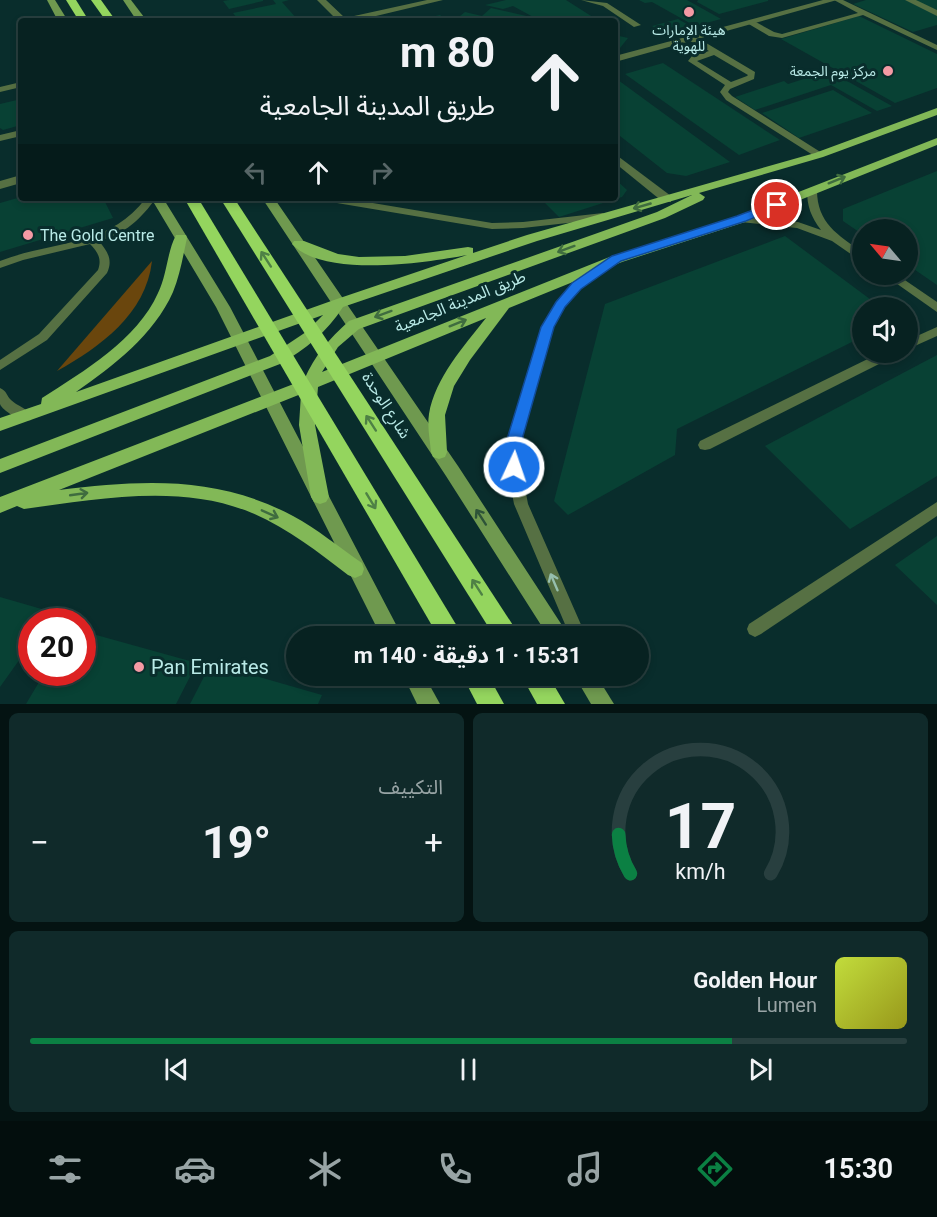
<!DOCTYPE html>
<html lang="ar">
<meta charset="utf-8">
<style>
:root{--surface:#072221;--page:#102a2a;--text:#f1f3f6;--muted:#98a4a5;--line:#283f3f;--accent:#0b8043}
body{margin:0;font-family:Roboto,"Noto Sans Arabic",sans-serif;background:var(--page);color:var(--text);direction:rtl;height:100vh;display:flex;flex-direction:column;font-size:22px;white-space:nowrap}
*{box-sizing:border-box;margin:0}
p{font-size:20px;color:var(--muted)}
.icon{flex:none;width:33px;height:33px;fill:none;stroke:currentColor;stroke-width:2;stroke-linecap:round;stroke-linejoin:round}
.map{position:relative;height:704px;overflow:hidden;direction:ltr}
.drawer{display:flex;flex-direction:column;gap:9px;padding:9px;background:#041312;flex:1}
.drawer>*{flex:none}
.hud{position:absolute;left:18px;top:18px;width:600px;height:183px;border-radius:6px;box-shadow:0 3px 9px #0003,0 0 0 2px var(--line);direction:rtl;background:#072221;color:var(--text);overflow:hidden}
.needle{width:39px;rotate:299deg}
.fabs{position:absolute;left:852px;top:219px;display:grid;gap:12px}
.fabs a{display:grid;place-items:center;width:66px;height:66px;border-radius:50%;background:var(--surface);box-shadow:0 3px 9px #0003,0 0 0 2px var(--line);font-size:30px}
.speed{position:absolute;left:18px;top:608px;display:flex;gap:12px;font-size:30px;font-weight:700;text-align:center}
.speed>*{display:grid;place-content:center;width:78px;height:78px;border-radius:50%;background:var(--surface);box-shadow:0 3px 9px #0003,0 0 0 2px var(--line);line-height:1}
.speed .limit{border:9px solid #d22;background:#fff;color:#111}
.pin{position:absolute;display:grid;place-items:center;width:51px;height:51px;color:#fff;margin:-26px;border:3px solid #fff;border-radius:50%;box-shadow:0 2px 6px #0007}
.me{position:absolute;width:66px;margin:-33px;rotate:3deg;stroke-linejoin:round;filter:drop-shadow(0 0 4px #0008)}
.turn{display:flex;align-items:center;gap:21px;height:126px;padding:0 24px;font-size:27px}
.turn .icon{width:78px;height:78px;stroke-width:2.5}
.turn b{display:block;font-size:42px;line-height:51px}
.lanes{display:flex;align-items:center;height:57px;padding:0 24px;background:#0003;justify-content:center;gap:30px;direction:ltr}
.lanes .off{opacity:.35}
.big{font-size:45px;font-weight:700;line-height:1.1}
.drawer .card{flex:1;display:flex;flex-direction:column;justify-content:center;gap:9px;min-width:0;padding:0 21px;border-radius:9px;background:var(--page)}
.drawer .dial{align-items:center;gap:0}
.dial svg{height:156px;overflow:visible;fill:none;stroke:var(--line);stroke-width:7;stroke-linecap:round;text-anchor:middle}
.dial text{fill:var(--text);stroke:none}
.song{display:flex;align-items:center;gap:18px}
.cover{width:72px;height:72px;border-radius:9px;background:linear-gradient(135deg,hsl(70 70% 55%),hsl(60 70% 35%))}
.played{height:6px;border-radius:3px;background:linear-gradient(90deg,var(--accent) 80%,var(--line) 80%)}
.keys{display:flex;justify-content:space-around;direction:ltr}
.heat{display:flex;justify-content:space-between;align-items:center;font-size:33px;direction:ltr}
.drawer .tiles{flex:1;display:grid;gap:9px;grid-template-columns:1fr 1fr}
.card:last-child{grid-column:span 2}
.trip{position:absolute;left:286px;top:626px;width:363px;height:60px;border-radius:30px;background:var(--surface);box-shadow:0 3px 9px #0003,0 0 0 2px var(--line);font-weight:700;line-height:60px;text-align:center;direction:rtl}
.dock{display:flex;height:96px;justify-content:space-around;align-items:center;background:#030e0d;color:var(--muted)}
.dock .icon{width:42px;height:42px}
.dock .on{color:var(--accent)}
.dock b{font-size:27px;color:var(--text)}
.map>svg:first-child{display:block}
.green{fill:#6a460d}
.building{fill:#084134}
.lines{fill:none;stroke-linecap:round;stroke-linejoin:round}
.lane{fill:#567043;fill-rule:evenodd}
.street{fill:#567043;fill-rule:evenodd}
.secondary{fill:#6f994f;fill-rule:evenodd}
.primary{fill:#82b857;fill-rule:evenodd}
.highway{fill:#94d55e;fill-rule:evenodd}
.oneway{stroke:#3f6c3f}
.oneway2{stroke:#4e8145}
.oneway3{stroke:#2d5338}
.oneway4{stroke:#96bfae}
.route{fill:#1a73e8;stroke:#114b97;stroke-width:1.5}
.poi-dot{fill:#f49aa4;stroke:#092d2c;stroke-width:2}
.labels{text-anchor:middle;stroke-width:6;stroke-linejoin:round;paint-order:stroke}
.far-poi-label{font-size:14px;fill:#b9eae7;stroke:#092d2c}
.poi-label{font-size:16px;fill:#b9eae7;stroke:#092d2c;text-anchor:start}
.street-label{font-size:16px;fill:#b9eae7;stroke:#092d2c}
.near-poi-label{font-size:20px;fill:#b9eae7;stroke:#092d2c;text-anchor:start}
</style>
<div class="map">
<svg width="937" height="704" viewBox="0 0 937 704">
<rect width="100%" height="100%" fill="#092d2c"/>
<!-- green -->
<path class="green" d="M152 261C146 314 100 347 57 371Z"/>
<!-- building -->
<g class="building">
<path d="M229 0H263V1L229 9 223 1Z"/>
<path d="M273 0H289L282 2 297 19 286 21H239L233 13 276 4Z"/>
<path d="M506 0H566L599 21H578L572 18 560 21H454L465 12 482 16 491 8 535 18 513 6 503 9 485 5Z"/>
<path d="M639 0H687L721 19 695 26 652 2 645 3Z"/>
<path d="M698 0H768V1L719 14 697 2Z"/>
<path d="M866 0H906L937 14V25L913 32 853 4Z"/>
<path d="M913 0H937V10Z"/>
<path d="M440 15 447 21H417V20Z"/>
<path d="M859 16 937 54V88L895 103 781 39Z"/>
<path d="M678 19 692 27 666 35 652 26Z"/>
<path d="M615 35 628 38 620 48 615 47Z"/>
<path d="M663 63 780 140 739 155 625 74Z"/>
<path d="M829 71 892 106 877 111 831 85 755 110 735 97 784 81 788 84Z"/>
<path d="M618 80 730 162 686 176 667 173 615 132V81Z"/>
<path d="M833 90 872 113 799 138 762 113Z"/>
<path d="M21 99V125L3 130 0 128V104Z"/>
<path d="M937 171V285L908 265V230H862V234L843 221V209Z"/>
<path d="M615 179 627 190 622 197 559 217 542 200 549 198H615Z"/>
<path d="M21 197 103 198 113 218 0 252V203Z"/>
<path d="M785 236 882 308H862V337L677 429 675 455 568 515 554 501 605 304Z"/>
<path d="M937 355V476L850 529 765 446Z"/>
<path d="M937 536V605L895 565Z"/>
<path d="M0 597 52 612 46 621H32V642L0 687Z"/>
<path d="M82 631 197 663 176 704H26L45 672H82Z"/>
<path d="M211 663 322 695 318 704H190Z"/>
</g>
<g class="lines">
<!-- lane -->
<g class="lane">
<path d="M581 0 607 3 641 25 634 27 603 6Z"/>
<path d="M834 0H843L937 45V50L863 15 782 38 769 36 747 23 754 21 774 32 782 34 858 13Z"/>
<path d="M690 37H696L755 72 754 79 730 89 728 92 732 96 822 153V157H816L726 100 720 92 725 85 688 61 692 56 709 51 690 41ZM714 55 748 75 747 76 731 82 697 61Z"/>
<path d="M21 82V87L0 92V87Z"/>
<path d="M21 130V136L0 141V135Z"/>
<path d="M812 187 817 190C817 223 838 235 862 252V260L858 259 832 241 797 228 741 222 736 219 741 216 798 222 821 230C811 217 807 206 807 190Z"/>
<path d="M146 198H156C141 219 125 234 99 241 108 252 113 260 107 273L47 340 0 370V360L39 334 98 270C102 259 98 252 90 244L23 260 0 268V261C54 240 108 248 146 198Z"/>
<path d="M320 198H343L492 223 523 222 603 213 608 216 603 219 523 228 492 229 325 201Z"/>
<path d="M609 261 614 264 613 266 581 289 565 307 554 327 523 436 521 467 528 504 586 636H570L514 504 507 467 509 436 542 327 554 305 573 283Z"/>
<path d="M883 274H896L937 302V312Z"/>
<path d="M937 327V336L908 349V340Z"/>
<path d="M882 352H899L897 355 710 449 705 450 700 449 698 445 700 441Z"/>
<path d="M0 388C7 391 6 395 11 400 17 406 27 408 32 416L31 420C23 422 3 412 0 404 0 400 0 393 0 388Z"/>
<path d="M937 502V516L761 634 755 637 749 634 747 629 749 624Z"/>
</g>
<!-- street -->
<g class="street">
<path d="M317 0H326L345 18 427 0H443L355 21H338Z"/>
<path d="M823 0H837L615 62V56Z"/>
<path d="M905 0H916L937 10V16Z"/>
<path d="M615 154 671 196V202H663L615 163Z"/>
<path d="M21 175V183L0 189V181Z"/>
</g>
<!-- secondary -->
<g class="secondary">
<path d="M47 0H55L68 21H58Z"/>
<path d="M123 0H131L147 21H137Z"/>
<path d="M151 198H163L230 307 402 636H381L216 307Z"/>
<path d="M262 198H274L458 466 569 636H548L446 476Z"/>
<path d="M403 675H424L440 704H417Z"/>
<path d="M574 675H596L614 704H591Z"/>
</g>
<!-- primary -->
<path class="primary" d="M937 108V115L823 157 699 193 705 197 703 200 665 218 359 329 338 347 322 372 612 256 737 216 937 138V145L745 222 622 262 509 308 470 360 454 386 445 415 447 452 445 457 439 459 433 457 431 452C430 440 427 427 429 414 435 378 464 346 486 318L318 387 315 425 329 497 326 502 320 504 314 502 311 497 299 425 301 394 59 490C142 480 216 475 293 516 317 529 339 547 362 563L364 569 362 575 355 578 348 575C318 552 287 528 252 513 181 483 98 499 24 509L17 506 0 513V497L304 380C315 355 329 339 349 321L657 212 692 195 537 241 343 307C327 332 306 349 280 364L0 473V459L270 356 306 332 323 315 0 431V418L41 404 42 398C84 371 137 340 158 293 167 275 167 252 176 235H186L187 238C183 256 180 275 173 292 154 335 113 366 76 392L334 300 467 255C426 263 323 278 292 244L294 241H304L338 254 359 257 405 256 468 247 473 248V253L527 235 815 153Z"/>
<!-- highway -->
<g class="highway">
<path d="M66 0H76L89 21H79Z"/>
<path d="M91 0H101L116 21H106Z"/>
<path d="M184 198H198L463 636H438Z"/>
<path d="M220 198H234L520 636H494Z"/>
<path d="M462 675H488L504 704H477Z"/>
<path d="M521 675H548L565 704H537Z"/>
</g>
</g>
<!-- one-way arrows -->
<defs><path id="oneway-shaft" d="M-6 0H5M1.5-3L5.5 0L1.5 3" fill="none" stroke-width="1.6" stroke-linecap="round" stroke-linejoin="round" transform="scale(1.5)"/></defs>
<g class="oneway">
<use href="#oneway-shaft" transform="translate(837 180) rotate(-22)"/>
<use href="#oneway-shaft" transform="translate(642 206) rotate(164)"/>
<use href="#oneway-shaft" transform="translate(566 249) rotate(160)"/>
<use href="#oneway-shaft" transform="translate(383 314) rotate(160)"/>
<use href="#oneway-shaft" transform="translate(458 323) rotate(-22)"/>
<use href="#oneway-shaft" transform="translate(79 494) rotate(-8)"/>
<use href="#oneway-shaft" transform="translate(270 514) rotate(24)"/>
</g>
<g class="oneway2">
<use href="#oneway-shaft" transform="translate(266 259) rotate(-123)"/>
<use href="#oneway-shaft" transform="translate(371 423) rotate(-123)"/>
<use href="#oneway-shaft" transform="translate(371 501) rotate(59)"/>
<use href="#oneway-shaft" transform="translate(477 587) rotate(-123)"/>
</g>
<use class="oneway3" href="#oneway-shaft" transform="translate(481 517) rotate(-123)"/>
<use class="oneway4" href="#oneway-shaft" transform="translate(554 582) rotate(-113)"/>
<!-- route -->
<path class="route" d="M777 201 782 205 781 207 746 221 621 261 581 289 565 307 554 327 523 436 522 467 519 472 514 474 508 472 506 467 508 436 541 327 556 302 572 283 612 256 737 216Z"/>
<!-- markers -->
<g class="poi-dot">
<circle cx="689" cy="12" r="6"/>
<circle cx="888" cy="71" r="6"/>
<circle cx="28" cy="235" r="6"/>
<circle cx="139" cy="667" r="6"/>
</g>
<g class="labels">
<!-- far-poi labels -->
<g class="far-poi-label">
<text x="689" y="35">هيئة الإمارات<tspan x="689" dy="16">للهوية</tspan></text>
<text x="876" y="76" text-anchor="end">مركز يوم الجمعة</text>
</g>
<!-- poi labels -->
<g class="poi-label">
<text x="40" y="241">The Gold Centre</text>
</g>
<!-- street labels -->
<g class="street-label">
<text transform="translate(460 301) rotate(-22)" y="6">طريق المدينة الجامعية</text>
<text transform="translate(387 405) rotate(57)" y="6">شارع الوحدة</text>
</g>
<!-- near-poi labels -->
<g class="near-poi-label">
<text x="151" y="674">Pan Emirates</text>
</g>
</g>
</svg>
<div class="fabs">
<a><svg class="needle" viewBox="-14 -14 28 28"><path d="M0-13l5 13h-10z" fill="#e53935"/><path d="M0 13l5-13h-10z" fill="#98a4a5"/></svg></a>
<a><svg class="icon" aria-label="sound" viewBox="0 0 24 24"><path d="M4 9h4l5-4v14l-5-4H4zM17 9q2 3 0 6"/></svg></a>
</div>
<div class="speed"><div class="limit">20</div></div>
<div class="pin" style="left:777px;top:205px;background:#d93025"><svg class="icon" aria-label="arrive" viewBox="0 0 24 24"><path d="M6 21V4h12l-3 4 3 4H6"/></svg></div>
<svg class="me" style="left:514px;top:467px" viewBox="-20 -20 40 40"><circle r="17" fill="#1a73e8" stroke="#fff" stroke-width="3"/><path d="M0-11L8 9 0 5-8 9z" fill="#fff"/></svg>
<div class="trip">15:31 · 1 دقيقة · 140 m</div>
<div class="hud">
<div class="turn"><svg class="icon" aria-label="ahead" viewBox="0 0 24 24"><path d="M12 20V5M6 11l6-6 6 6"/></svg><div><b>80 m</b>طريق المدينة الجامعية</div></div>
<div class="lanes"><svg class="icon off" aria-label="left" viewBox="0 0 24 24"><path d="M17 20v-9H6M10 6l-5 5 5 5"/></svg><svg class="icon" aria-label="ahead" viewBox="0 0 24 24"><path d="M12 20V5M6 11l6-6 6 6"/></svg><svg class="icon off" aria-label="right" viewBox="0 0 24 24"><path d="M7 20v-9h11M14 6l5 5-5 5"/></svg></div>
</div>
</div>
<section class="drawer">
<div class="tiles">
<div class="card dial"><svg viewBox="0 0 100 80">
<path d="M14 69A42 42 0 1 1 86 69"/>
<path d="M14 69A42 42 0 0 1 8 49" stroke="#0b8043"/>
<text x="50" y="56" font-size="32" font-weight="700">17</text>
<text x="50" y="72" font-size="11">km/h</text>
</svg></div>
<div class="card"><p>التكييف</p>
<div class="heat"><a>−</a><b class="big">19°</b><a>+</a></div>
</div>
<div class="card">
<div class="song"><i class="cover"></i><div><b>Golden Hour</b><p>Lumen</p></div></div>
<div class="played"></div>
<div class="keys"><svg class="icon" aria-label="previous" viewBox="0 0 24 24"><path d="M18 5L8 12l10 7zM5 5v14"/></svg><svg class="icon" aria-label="pause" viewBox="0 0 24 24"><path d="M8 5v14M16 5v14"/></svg><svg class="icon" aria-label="next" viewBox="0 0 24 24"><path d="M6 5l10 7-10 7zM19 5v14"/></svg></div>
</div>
</div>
</section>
<nav class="dock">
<b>15:30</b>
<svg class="icon on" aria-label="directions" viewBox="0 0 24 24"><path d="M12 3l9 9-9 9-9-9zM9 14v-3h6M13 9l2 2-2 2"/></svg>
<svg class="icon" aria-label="music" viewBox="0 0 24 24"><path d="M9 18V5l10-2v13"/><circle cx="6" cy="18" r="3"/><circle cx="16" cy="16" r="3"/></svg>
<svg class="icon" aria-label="phone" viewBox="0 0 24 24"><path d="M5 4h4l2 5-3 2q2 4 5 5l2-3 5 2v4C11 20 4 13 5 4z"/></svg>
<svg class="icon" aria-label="climate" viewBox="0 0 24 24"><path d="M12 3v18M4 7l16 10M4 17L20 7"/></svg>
<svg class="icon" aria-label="car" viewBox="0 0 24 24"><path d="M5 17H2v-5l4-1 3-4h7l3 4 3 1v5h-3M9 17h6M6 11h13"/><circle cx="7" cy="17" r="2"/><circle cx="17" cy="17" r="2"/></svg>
<svg class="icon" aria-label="filters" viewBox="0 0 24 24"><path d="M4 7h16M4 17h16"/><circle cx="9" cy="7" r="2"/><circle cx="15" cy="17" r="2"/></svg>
</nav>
